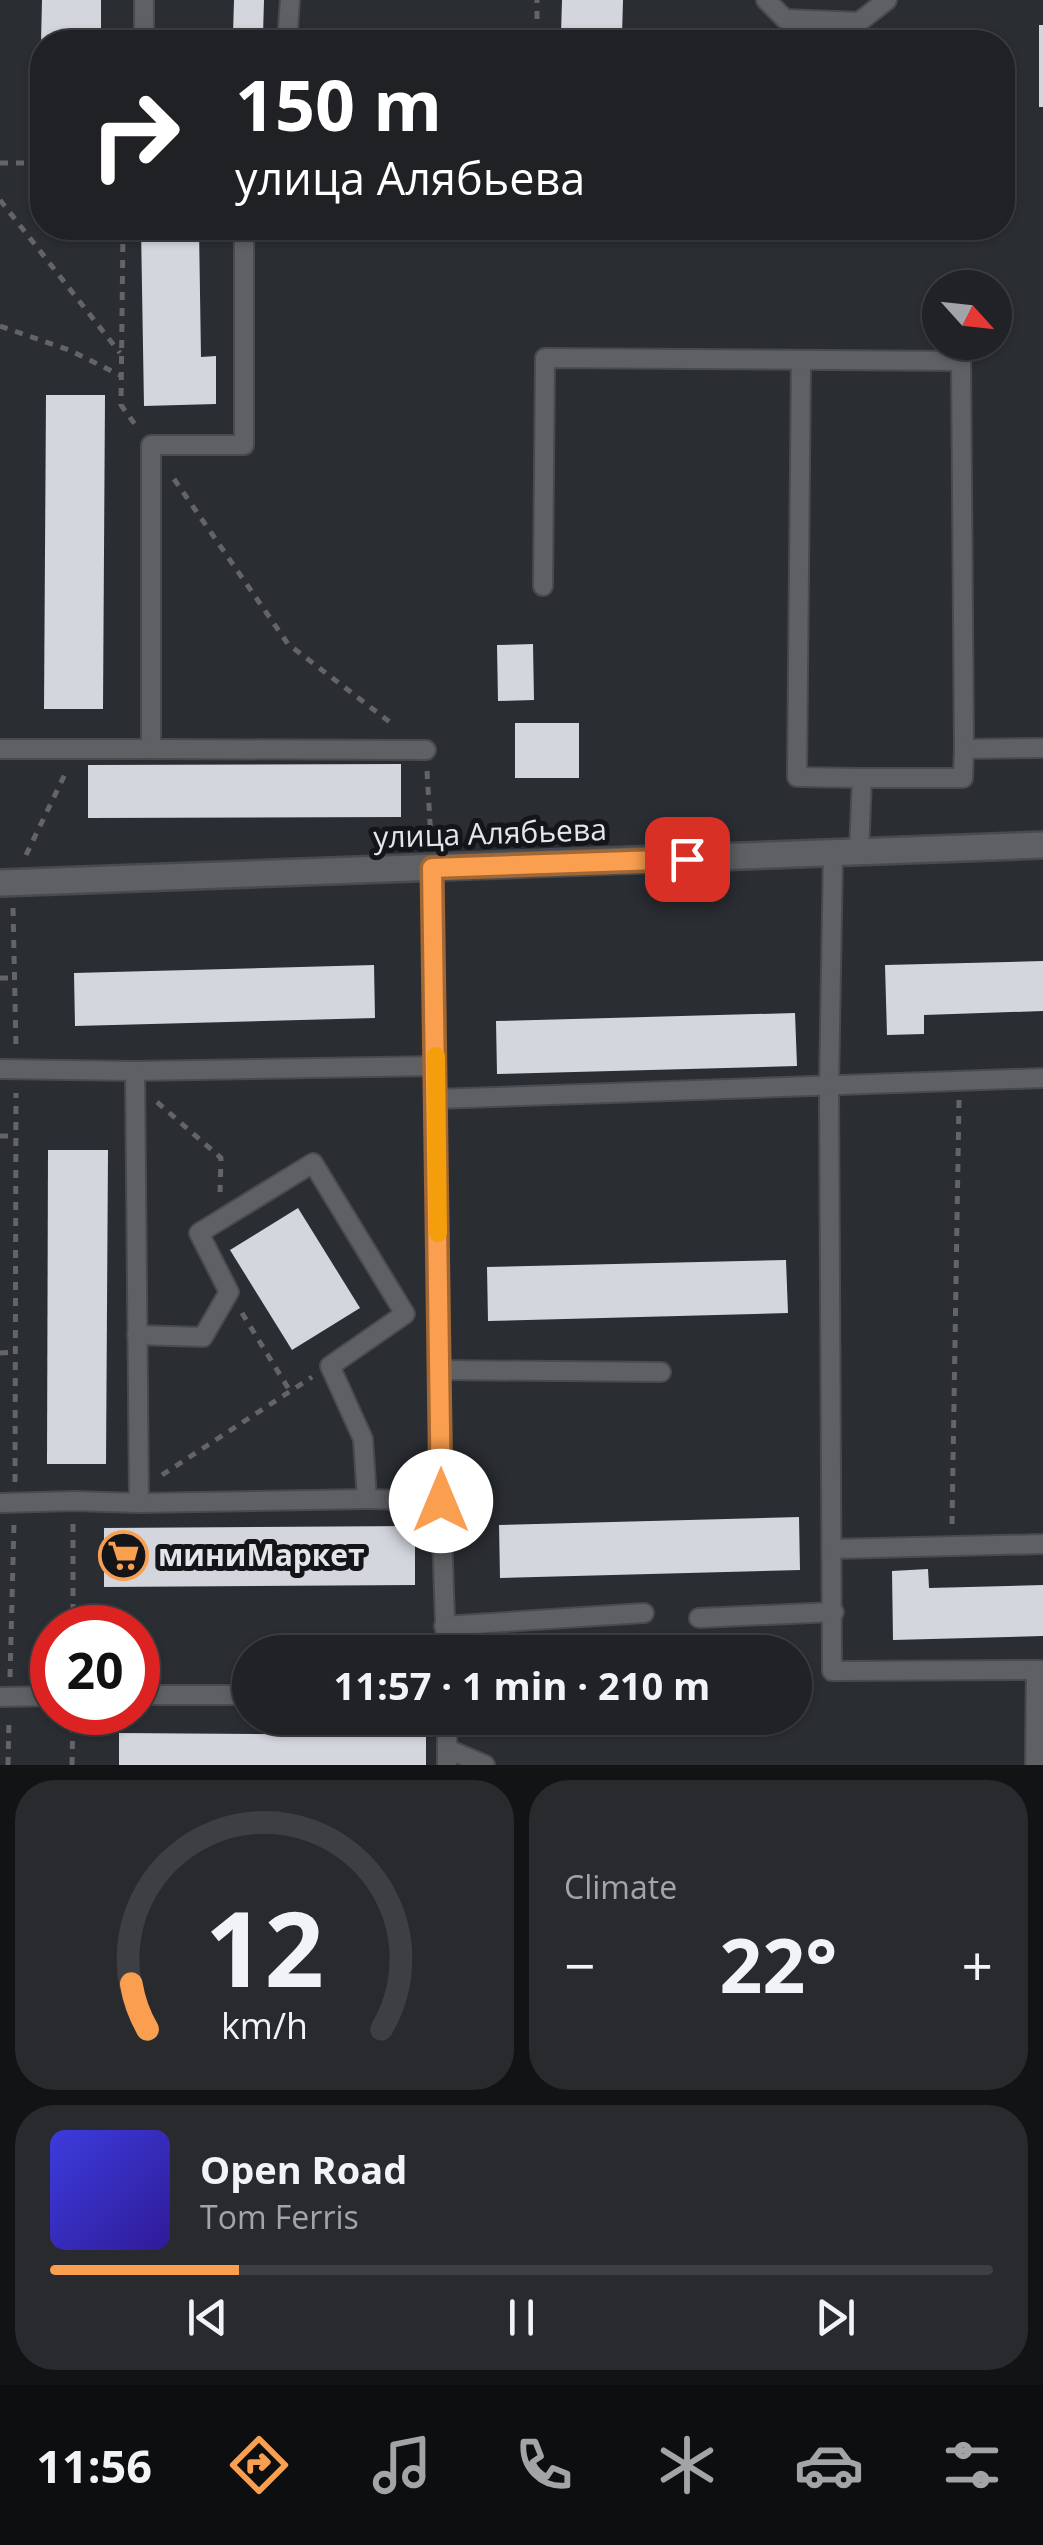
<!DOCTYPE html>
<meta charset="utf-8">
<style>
:root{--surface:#202226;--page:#282a2e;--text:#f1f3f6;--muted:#a2a4a7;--line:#3d3f43;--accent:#fa9f4f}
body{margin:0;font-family:"Open Sans",sans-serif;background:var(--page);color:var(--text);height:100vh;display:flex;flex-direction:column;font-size:38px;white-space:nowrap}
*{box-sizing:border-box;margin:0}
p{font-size:32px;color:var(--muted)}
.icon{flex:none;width:55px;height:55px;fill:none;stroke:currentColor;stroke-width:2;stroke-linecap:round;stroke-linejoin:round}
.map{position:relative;height:1765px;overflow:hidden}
.side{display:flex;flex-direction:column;gap:15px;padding:15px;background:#121315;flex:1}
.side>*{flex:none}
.top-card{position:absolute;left:30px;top:30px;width:985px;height:210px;border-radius:40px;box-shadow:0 2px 8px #0004,0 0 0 2px var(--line);background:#202124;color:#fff;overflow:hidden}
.needle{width:65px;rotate:117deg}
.fabs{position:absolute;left:922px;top:270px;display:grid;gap:20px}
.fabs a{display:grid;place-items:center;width:90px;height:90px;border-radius:50%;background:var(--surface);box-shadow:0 2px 8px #0004,0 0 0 2px var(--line);font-size:50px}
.speed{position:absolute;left:30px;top:1605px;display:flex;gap:20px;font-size:50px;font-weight:700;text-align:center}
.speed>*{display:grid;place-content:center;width:130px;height:130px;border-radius:50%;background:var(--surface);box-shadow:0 2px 8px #0004,0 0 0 2px var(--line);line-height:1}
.speed .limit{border:15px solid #d22;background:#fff;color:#111}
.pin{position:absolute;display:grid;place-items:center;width:85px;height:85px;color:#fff;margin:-42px;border-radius:20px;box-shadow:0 5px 15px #0006}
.me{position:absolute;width:110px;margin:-55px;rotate:0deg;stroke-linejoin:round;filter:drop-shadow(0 0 8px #0008)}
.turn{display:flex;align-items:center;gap:35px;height:210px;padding:0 40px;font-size:45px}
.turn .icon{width:130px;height:130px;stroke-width:2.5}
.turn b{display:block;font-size:70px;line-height:85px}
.big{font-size:75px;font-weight:700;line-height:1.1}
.side .card{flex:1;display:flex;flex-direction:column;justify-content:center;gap:15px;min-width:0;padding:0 35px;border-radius:40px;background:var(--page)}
.side .dial{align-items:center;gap:0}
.dial svg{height:260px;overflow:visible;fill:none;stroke:var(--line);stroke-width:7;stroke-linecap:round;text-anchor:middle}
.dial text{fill:var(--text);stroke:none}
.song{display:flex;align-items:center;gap:30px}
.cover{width:120px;height:120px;border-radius:15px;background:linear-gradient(135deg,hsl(240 70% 55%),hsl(250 70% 35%))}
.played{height:10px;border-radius:5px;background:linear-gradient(90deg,var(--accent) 20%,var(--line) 20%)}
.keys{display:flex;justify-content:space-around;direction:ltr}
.heat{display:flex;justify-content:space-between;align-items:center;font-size:55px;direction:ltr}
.side .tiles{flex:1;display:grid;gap:15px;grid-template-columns:1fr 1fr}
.card:last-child{grid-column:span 2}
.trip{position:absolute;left:232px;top:1635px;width:580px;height:100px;border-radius:50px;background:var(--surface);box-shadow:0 2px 8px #0004,0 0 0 2px var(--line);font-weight:700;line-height:100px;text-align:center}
.menu{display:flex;height:160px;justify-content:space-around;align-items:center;background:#0d0e0f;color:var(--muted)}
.menu .icon{width:70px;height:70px}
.menu .active{color:var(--accent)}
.menu b{font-size:45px;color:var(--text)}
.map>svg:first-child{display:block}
.building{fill:#d3d6dd}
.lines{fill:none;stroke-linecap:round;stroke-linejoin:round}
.service-casing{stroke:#484a4f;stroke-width:22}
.minor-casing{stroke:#484a4f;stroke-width:30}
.path{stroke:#626469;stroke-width:5;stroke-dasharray:8 8;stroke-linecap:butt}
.service{stroke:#5f6063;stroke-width:18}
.minor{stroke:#5f6063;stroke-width:25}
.route-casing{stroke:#a26733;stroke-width:25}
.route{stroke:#fa9f4f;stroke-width:18}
.slow{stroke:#f59e0b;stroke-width:18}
.labels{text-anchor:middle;stroke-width:10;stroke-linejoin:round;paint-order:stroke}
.street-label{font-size:30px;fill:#e3e5e9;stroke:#141518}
.poi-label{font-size:30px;font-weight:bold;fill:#e3e5e9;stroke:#141518;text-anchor:start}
</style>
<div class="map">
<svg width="1043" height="1765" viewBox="0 0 1043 1765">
<rect width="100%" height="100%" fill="#2a2d32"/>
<!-- building -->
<g class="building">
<path d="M42 0H101V42H41Z"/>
<path d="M234 0H264L263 35 233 34Z"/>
<path d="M562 0H623L622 36 561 34Z"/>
<rect x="1039" y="25" width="4" height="82"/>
<path d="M141 228H199L201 357 216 356V404L144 406Z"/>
<path d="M46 395H105L103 709H44Z"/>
<path d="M533 644 534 700 498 701 497 645Z"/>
<rect x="515" y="723" width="64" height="55"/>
<path d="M401 764V817L88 818V765Z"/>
<path d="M1043 961V1011L924 1015V1034L887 1035 885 965Z"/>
<path d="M374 965 375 1018 75 1026 74 973Z"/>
<path d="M795 1013 797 1066 497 1074 496 1021Z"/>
<path d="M48 1150H108L106 1464H47Z"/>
<path d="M298 1208 360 1308 292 1350 230 1250Z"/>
<path d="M786 1260 788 1313 488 1321 487 1267Z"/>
<path d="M799 1517 800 1570 500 1578 499 1525Z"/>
<path d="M415 1526V1585L104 1587V1528Z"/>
<path d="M928 1569 929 1588 1043 1585V1636L893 1640 892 1571Z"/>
<path d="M119 1733 426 1735V1765H119Z"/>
</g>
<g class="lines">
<defs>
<g id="service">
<path d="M766 0 785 19 859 22 887 0"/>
<path d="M144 42V0"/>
<path d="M287 42 290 0"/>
<path d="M801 360 797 777 862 778"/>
<path d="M543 586 545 358 961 361 964 749 1043 748"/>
<path d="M0 749H151V445H244V228"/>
<path d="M151 749 426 750"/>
<path d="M859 852 862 778H963L964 749"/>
<path d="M833 854 829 1087 832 1671 1036 1670"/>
<path d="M433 868 441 1501 446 1652"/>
<path d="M0 1069 135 1071 436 1066"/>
<path d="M436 1099 1043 1078"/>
<path d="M137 1335 203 1337 229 1292 199 1233 313 1163 405 1314 330 1366 363 1439 367 1499 139 1503"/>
<path d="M440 1370 661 1372"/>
<path d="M367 1499 441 1501"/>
<path d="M0 1503 74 1501 139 1503 135 1071"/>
<path d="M833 1549 1043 1544"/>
<path d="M699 1618 834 1612"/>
<path d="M444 1626 644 1613"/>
<path d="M138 1695H250"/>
<path d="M0 1697 52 1696"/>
<path d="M447 1749 485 1765"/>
<path d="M447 1765V1718"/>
<path d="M1035 1765 1036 1670H1043"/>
</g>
<path id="minor" d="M0 883 1043 845"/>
</defs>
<!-- service casing -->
<use href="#service" class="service-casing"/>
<!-- minor casing -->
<use href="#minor" class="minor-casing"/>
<!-- path -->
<g class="path">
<path d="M537 19V0"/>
<path d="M0 163H42"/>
<path d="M0 200 120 353"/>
<path d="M123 228 121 405 139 430"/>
<path d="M0 326 69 350 122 376"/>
<path d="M174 479 288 644 395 726"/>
<path d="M427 771 431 840"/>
<path d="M26 855 67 770"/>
<path d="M13 908 16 1047"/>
<path d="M0 978H15"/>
<path d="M157 1102 221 1158 220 1192"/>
<path d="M0 1136H16"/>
<path d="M242 1313 290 1391"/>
<path d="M0 1353 15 1352"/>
<path d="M162 1475 312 1377"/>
<path d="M15 1482 16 1093"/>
<path d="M952 1524 959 1100"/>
<path d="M73 1628V1524"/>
<path d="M10 1677 14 1523"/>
<path d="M8 1765 9 1718"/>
<path d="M72 1765 73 1712"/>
</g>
<!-- service -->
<use href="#service" class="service"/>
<!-- minor -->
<use href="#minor" class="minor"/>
</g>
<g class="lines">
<defs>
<path id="route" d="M441 1501 432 868 687 859"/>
</defs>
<!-- route casing -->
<use href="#route" class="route-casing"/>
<!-- route -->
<use href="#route" class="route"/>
<!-- slow -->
<path class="slow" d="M436 1056 438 1233"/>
</g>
<!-- icons -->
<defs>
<symbol id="supermarket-ring" viewBox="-11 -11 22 22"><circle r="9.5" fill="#141518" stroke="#fa9f4f" stroke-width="1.5"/><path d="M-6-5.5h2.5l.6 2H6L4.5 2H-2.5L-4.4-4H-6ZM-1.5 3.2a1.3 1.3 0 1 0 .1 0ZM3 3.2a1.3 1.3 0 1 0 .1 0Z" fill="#fa9f4f"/></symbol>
</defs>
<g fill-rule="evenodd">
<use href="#supermarket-ring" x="96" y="1528" width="55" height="55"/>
</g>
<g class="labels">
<!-- street labels -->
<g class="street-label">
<text transform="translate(490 834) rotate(-2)" y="10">улица Алябьева</text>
</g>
<!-- poi labels -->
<g class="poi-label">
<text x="158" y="1566">миниМаркет</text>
</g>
</g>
</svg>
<div class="fabs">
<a><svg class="needle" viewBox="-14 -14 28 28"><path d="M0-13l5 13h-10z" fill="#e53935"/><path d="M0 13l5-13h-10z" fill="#a2a4a7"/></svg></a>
</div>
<div class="speed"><div class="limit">20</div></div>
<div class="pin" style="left:687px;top:859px;background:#d93025"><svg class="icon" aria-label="arrive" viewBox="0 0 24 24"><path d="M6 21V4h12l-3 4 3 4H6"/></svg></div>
<svg class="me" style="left:441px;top:1501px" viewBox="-20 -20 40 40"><circle r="19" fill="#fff"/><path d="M0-13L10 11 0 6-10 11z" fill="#fa9f4f"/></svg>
<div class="trip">11:57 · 1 min · 210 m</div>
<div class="top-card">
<div class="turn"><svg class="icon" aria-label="right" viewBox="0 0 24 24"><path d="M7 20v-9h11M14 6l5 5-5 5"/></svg><div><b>150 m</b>улица Алябьева</div></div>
</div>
</div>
<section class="side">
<div class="tiles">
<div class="card dial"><svg viewBox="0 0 100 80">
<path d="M14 69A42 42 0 1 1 86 69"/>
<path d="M14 69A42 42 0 0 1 9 55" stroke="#fa9f4f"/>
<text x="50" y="56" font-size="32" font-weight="700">12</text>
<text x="50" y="72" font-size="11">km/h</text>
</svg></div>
<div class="card"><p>Climate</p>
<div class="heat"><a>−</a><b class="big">22°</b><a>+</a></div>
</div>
<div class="card">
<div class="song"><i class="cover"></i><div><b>Open Road</b><p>Tom Ferris</p></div></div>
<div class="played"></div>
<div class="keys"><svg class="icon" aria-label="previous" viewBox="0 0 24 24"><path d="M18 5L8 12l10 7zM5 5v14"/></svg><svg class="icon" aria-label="pause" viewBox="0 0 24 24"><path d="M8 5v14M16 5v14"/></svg><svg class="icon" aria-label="next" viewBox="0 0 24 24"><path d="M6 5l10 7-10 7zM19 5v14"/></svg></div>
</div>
</div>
</section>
<nav class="menu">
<b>11:56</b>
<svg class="icon active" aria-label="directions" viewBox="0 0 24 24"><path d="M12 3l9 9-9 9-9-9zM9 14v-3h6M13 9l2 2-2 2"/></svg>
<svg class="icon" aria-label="music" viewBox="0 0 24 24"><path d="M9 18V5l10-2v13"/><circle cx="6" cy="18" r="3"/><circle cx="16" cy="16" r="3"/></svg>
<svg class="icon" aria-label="phone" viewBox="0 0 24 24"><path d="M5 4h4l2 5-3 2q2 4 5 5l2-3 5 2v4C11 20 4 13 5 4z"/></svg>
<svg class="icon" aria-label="climate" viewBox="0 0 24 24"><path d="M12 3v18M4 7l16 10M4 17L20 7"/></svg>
<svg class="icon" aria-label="car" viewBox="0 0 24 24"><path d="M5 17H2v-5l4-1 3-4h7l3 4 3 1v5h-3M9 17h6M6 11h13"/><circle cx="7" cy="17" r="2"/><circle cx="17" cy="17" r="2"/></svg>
<svg class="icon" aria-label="filters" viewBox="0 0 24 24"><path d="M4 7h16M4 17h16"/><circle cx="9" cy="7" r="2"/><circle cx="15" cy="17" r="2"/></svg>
</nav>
